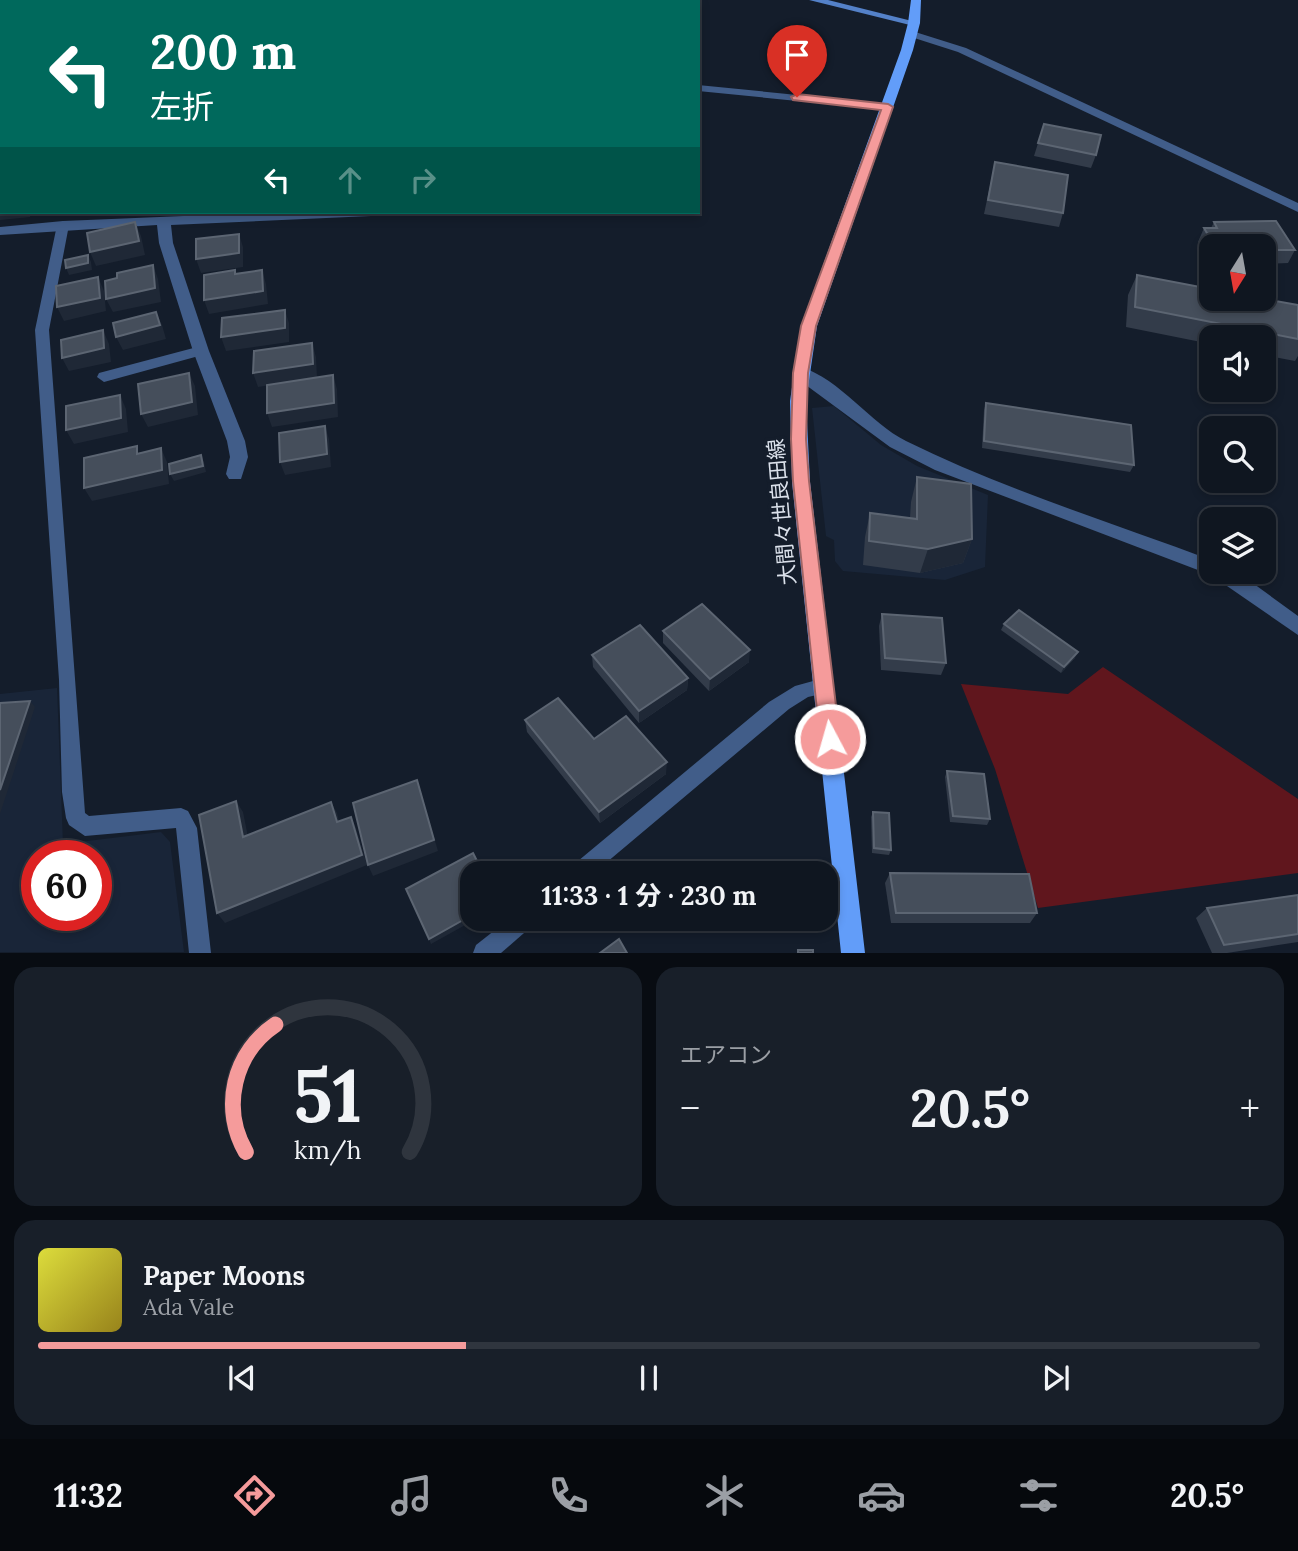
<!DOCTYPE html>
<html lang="ja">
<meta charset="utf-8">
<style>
:root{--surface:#0f1620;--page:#181f29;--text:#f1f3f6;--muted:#9b9fa5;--line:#2f353e;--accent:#f59b9b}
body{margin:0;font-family:Lora,"Noto Sans JP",serif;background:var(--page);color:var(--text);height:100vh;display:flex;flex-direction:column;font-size:26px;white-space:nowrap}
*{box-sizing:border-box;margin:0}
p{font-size:23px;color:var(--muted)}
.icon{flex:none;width:38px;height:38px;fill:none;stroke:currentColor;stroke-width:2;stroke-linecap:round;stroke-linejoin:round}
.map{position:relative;height:953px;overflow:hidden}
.sheet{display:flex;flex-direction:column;gap:14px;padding:14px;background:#080c12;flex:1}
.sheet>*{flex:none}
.banner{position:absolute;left:0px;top:0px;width:700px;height:214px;box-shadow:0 4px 10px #0003,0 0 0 2px var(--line);background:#00695c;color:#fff;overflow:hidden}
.needle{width:46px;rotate:191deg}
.tools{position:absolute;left:1199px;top:234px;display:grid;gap:14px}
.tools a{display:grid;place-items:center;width:77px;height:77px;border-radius:14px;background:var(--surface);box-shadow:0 4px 10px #0003,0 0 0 2px var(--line);font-size:35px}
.speed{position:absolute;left:21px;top:840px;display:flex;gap:14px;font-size:35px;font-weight:700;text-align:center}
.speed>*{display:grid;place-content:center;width:91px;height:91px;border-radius:50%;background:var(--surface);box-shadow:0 4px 10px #0003,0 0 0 2px var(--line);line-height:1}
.speed .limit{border:10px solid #d22;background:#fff;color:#111}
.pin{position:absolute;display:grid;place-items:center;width:60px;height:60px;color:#fff;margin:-72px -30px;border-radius:50% 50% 50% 0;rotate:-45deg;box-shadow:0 0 7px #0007}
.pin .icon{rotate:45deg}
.me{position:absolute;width:77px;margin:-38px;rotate:354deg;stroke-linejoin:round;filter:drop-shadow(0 0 5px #0008)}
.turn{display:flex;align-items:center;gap:24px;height:147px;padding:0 35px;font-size:32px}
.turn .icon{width:91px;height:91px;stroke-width:2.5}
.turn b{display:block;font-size:49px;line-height:60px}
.lanes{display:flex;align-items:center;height:66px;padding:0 35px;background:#0003;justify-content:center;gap:35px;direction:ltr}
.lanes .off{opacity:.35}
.big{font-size:52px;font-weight:700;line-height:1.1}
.sheet .tile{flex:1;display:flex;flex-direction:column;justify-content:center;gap:10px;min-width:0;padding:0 24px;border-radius:21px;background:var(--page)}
.sheet .dial{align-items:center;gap:0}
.dial svg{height:182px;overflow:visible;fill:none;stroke:var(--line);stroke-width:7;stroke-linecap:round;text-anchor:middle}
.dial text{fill:var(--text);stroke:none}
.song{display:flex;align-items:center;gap:21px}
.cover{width:84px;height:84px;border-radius:10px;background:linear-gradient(135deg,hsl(60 70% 55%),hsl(50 70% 35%))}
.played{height:7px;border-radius:4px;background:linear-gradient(90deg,var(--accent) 35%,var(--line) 35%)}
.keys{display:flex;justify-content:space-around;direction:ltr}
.heat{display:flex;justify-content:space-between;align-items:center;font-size:38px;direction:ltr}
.sheet .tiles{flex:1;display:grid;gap:14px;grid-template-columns:1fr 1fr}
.tile:last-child{grid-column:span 2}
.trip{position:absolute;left:460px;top:861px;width:378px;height:70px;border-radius:21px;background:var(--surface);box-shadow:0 4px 10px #0003,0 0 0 2px var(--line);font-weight:700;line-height:70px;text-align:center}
.dock{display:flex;height:112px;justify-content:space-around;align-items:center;background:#06090d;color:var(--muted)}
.dock .icon{width:49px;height:49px}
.dock .active{color:var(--accent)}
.dock b{font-size:32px;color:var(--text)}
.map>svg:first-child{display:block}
.built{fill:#192538;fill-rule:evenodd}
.green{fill:#60161d}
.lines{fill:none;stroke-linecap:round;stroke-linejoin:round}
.lane{fill:#415d89;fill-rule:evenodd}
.street{fill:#415d89;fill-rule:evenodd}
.secondary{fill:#5481c8;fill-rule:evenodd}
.primary{fill:#629df9;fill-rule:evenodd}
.wall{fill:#333c4a}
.shaded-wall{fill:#1f2836}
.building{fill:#454e5b;stroke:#5c6572;stroke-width:2}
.route{fill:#f59b9b;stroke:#9f6565;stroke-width:2}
.labels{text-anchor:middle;stroke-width:7;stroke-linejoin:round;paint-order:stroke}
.street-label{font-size:21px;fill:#dbe1eb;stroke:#141d2b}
</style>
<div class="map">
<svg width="1298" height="953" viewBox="0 0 1298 953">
<rect width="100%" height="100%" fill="#141d2b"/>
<!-- built -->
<g class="built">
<path d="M834 406 881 445 917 466 988 495 985 567 945 580 843 571 835 561 834 540 826 536 812 408Z"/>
<path d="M57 688 63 844 161 832 170 842 184 952H0V694ZM37 856H96V915H37Z"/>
</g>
<!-- green -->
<path class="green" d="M1103 667 1298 799V873L1038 908 995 769 961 684 1068 694Z"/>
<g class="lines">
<!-- lane -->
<g class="lane">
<path d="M698 85 888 104 894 107 888 110 698 91Z"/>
<path d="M63 221 69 225 49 330 85 813 89 816 181 808 188 811 197 828 211 953H189L176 828 85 836 69 825 66 818 62 792 59 680 35 330 57 225Z"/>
<path d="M201 346 206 348 208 351 206 354 104 382 97 377 99 373Z"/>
<path d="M824 678 830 680 833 686 830 692 808 697 789 709 594 873H569L572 866 769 702 795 686Z"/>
<path d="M509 919H536L532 926 501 953H473L476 945Z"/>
</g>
<!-- street -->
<g class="street">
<path d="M912 31 966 48 1298 203V212L958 52 908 36V32Z"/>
<path d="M278 212H378L371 216 171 225 173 243 209 351 245 441 248 457 241 479H229L226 474 230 457 227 441 193 351 159 243 157 225 0 235V227L63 221Z"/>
<path d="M801 367C840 379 870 423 906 441 1003 489 1110 522 1211 560V572H1236L1243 576 1298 616V635L1211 575 935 470 890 447 795 377 793 373Z"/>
</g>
<!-- secondary -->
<path class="secondary" d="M809 0H828L920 23 914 26Z"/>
<!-- primary -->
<path class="primary" d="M911 0H921L920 23 913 50 817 326 806 401 810 482 865 953H841L792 482 790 401 801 326 901 50 908 23Z"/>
</g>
<!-- wall -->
<g class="wall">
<path d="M1044 124 1096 155 1091 168 1034 156Z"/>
<path d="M2 151V185H0V152Z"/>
<path d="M995 162 1063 213 1059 227 984 214Z"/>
<path d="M61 212H99L61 214Z"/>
<path d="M1214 222 1295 250 1288 263 1264 264V247H1211V264L1198 242 1204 228H1211Z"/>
<path d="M1137 275 1298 305V356L1295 361 1264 355V338H1211V344L1126 327 1128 295Z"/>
<path d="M986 403 1134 465 1130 472 982 448 984 410Z"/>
<path d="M917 477 972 539 963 563 920 573 863 565 865 537 870 513 910 518 911 502Z"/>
<path d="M882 614 946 663 941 675 881 670 879 626Z"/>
<path d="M1004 624 1075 658 1061 673 1001 630Z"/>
<path d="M663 631 749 662 709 691 663 643Z"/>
<path d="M592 655 688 678 687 690 639 723 593 667Z"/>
<path d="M525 720 594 739 666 774 600 823 527 732Z"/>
<path d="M947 771 990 819 987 825 950 822 945 777Z"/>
<path d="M873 812 891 850 889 855 872 853 871 817Z"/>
<path d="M890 873 1037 913 1030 923H891L885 883Z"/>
<path d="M1298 895V942L1227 953H1212L1196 918 1207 908Z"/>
</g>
<!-- shaded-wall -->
<g class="shaded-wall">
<path d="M0 13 2 17V26L0 31Z"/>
<path d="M12 212H31L30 217 0 220V213Z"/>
<path d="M135 222 141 236 145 255 96 266 90 252Z"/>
<path d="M239 234 243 247V267L201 273 196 259Z"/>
<path d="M88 255 91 262 92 270 69 275 66 268Z"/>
<path d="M153 265 158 279 161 302 113 312 106 299Z"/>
<path d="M262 270 266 284 268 304 209 314 204 300Z"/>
<path d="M98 277 104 291 106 311 64 321 57 307Z"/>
<path d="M285 310 289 323V342L226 351 221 337Z"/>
<path d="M156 312 162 325 166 339 123 350 116 337Z"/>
<path d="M103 330 109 344 111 362 69 371 62 358Z"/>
<path d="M312 343 316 357 317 378 258 387 253 373Z"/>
<path d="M189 373 195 386 198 415 148 427 141 414Z"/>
<path d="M333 375 337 389 338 417 272 427 267 413Z"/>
<path d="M120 395 126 409 128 432 74 444 66 430Z"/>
<path d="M325 426 329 439 331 467 285 475 280 462Z"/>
<path d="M161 448 167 462 169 484 92 501 84 488Z"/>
<path d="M201 455 204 462 206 472 174 481 170 474Z"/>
<path d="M972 539 963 563 920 573 928 549Z"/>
<path d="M750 650 749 662 709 691 710 679Z"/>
<path d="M1078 652 1075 658 1061 673 1064 667Z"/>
<path d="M688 678 687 690 639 723V711Z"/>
<path d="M30 701 35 707 0 814V790Z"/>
<path d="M667 762 666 774 600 823 599 812Z"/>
<path d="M417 780 438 851 373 876 368 865Z"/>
<path d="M236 801 243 812 250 847 243 837Z"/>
<path d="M331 802 337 813 342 833 337 822Z"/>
<path d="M351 817 356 828 367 865 225 923 217 913Z"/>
<path d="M472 915V919H476L431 944 429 939Z"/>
</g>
<!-- building -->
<g class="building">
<path d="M1044 124 1101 135 1096 155 1038 143Z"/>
<path d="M2 151V172H0V152Z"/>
<path d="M995 162 1068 175 1063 213 988 200Z"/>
<path d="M2 197V212H12L0 213V198Z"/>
<path d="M1276 221 1295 250H1264V247H1215L1204 228H1217L1214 222Z"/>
<path d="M135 222 139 241 90 252 87 233Z"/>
<path d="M239 234V253L196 259V239Z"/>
<path d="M88 255V263L66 268 65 260Z"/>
<path d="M153 265 155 288 106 299 105 281 117 278V273Z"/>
<path d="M235 270V274L262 270 263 291 204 300V275Z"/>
<path d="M1137 275 1211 289V299H1264L1298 305V339L1135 307Z"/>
<path d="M98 277 100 298 57 307 56 286Z"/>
<path d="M285 310V328L221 337 222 318Z"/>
<path d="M156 312 160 325 116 337 113 323Z"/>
<path d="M103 330 104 348 62 358 61 340Z"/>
<path d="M312 343 313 364 253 373 254 351Z"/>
<path d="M189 373 192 402 141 414 138 384Z"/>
<path d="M333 375 334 403 267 413V385Z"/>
<path d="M120 395 121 418 66 430V406Z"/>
<path d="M986 403 1131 425 1134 465 984 441Z"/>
<path d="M325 426 327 454 280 462 279 433Z"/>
<path d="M137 446V454L161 448 162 470 84 488V458Z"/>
<path d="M201 455 203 466 170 474 169 464Z"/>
<path d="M917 477 971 484 972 539 928 549 869 541 870 513 917 519Z"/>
<path d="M702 604 750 650 710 679 663 631Z"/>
<path d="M1019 610 1078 652 1064 667 1004 624Z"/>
<path d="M882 614 942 618 946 663 885 658Z"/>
<path d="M640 625 688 678 639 711 592 655Z"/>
<path d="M558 698 594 739 626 716 667 762 599 812 525 720Z"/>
<path d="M30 701 0 790V703Z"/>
<path d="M947 771 984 774 990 819 953 816Z"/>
<path d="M417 780 434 840 368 865 353 803Z"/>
<path d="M236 801 243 837 331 802 337 822 351 817 362 855 217 913 199 815Z"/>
<path d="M873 812 889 813 891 850 874 848Z"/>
<path d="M473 853 483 873H472V915L429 939 406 889Z"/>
<path d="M890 873 1029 874 1037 913H896Z"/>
<path d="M1298 895V934L1224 945 1207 908Z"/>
<path d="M619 939 627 953H600Z"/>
<rect x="798" y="950" width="15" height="3"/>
</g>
<!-- route -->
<path class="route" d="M797 94 888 104 893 107 816 326 808 373 806 439 809 481 840 739 837 745 830 747 823 745 820 739 793 481 791 439 793 373 801 326 881 110 793 100 791 97Z"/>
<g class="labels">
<!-- street labels -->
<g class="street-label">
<text transform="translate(782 512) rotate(-95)" y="7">大間々世良田線</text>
</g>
</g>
</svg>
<div class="tools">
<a><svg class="needle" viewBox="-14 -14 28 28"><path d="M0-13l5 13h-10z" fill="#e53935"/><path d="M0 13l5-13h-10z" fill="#9b9fa5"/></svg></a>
<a><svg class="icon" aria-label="sound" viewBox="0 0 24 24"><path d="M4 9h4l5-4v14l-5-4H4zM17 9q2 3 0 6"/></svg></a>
<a><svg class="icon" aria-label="search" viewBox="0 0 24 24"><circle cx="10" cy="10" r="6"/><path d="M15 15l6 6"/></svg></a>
<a><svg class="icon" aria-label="layers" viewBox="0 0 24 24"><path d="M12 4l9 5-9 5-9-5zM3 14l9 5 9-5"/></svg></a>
</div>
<div class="speed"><div class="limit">60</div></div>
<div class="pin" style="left:797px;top:97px;background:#d93025"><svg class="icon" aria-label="arrive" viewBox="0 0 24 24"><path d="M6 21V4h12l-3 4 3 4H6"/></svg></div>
<svg class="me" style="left:830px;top:739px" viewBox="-20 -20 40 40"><circle r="17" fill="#f59b9b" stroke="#fff" stroke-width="3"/><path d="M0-11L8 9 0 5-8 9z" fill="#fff"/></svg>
<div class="trip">11:33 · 1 分 · 230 m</div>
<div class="banner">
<div class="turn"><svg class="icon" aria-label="left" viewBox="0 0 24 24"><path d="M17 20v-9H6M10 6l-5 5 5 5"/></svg><div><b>200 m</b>左折</div></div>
<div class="lanes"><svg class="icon" aria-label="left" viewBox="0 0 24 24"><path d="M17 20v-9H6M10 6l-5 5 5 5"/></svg><svg class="icon off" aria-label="ahead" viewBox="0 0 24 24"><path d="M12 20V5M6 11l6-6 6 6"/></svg><svg class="icon off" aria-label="right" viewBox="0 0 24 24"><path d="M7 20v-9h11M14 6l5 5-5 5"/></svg></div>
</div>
</div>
<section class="sheet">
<div class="tiles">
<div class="tile dial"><svg viewBox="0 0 100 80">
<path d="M14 69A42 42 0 1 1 86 69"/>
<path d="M14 69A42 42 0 0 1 27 13" stroke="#f59b9b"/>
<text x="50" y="56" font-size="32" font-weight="700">51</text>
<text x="50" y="72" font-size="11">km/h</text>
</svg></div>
<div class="tile"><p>エアコン</p>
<div class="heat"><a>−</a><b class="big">20.5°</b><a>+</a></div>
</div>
<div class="tile">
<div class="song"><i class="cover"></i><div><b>Paper Moons</b><p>Ada Vale</p></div></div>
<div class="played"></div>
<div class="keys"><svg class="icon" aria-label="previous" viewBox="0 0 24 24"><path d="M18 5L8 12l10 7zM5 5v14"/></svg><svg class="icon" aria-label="pause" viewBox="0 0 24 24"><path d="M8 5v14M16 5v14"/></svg><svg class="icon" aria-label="next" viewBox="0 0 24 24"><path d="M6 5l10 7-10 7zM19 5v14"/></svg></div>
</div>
</div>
</section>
<nav class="dock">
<b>11:32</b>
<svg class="icon active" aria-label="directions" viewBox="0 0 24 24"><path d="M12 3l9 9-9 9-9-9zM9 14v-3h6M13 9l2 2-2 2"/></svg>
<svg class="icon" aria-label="music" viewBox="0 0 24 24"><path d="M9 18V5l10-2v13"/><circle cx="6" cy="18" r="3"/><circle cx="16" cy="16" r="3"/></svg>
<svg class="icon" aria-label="phone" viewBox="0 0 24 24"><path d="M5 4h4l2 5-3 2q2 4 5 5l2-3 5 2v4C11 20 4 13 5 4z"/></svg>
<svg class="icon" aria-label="climate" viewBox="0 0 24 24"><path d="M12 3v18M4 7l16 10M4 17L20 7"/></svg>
<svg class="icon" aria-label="car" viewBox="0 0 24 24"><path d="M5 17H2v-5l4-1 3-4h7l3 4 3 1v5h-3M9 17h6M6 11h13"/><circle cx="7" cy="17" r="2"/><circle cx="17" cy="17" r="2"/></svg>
<svg class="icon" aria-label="filters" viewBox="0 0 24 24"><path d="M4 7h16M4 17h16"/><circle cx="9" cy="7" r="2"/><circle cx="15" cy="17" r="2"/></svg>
<b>20.5°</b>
</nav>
